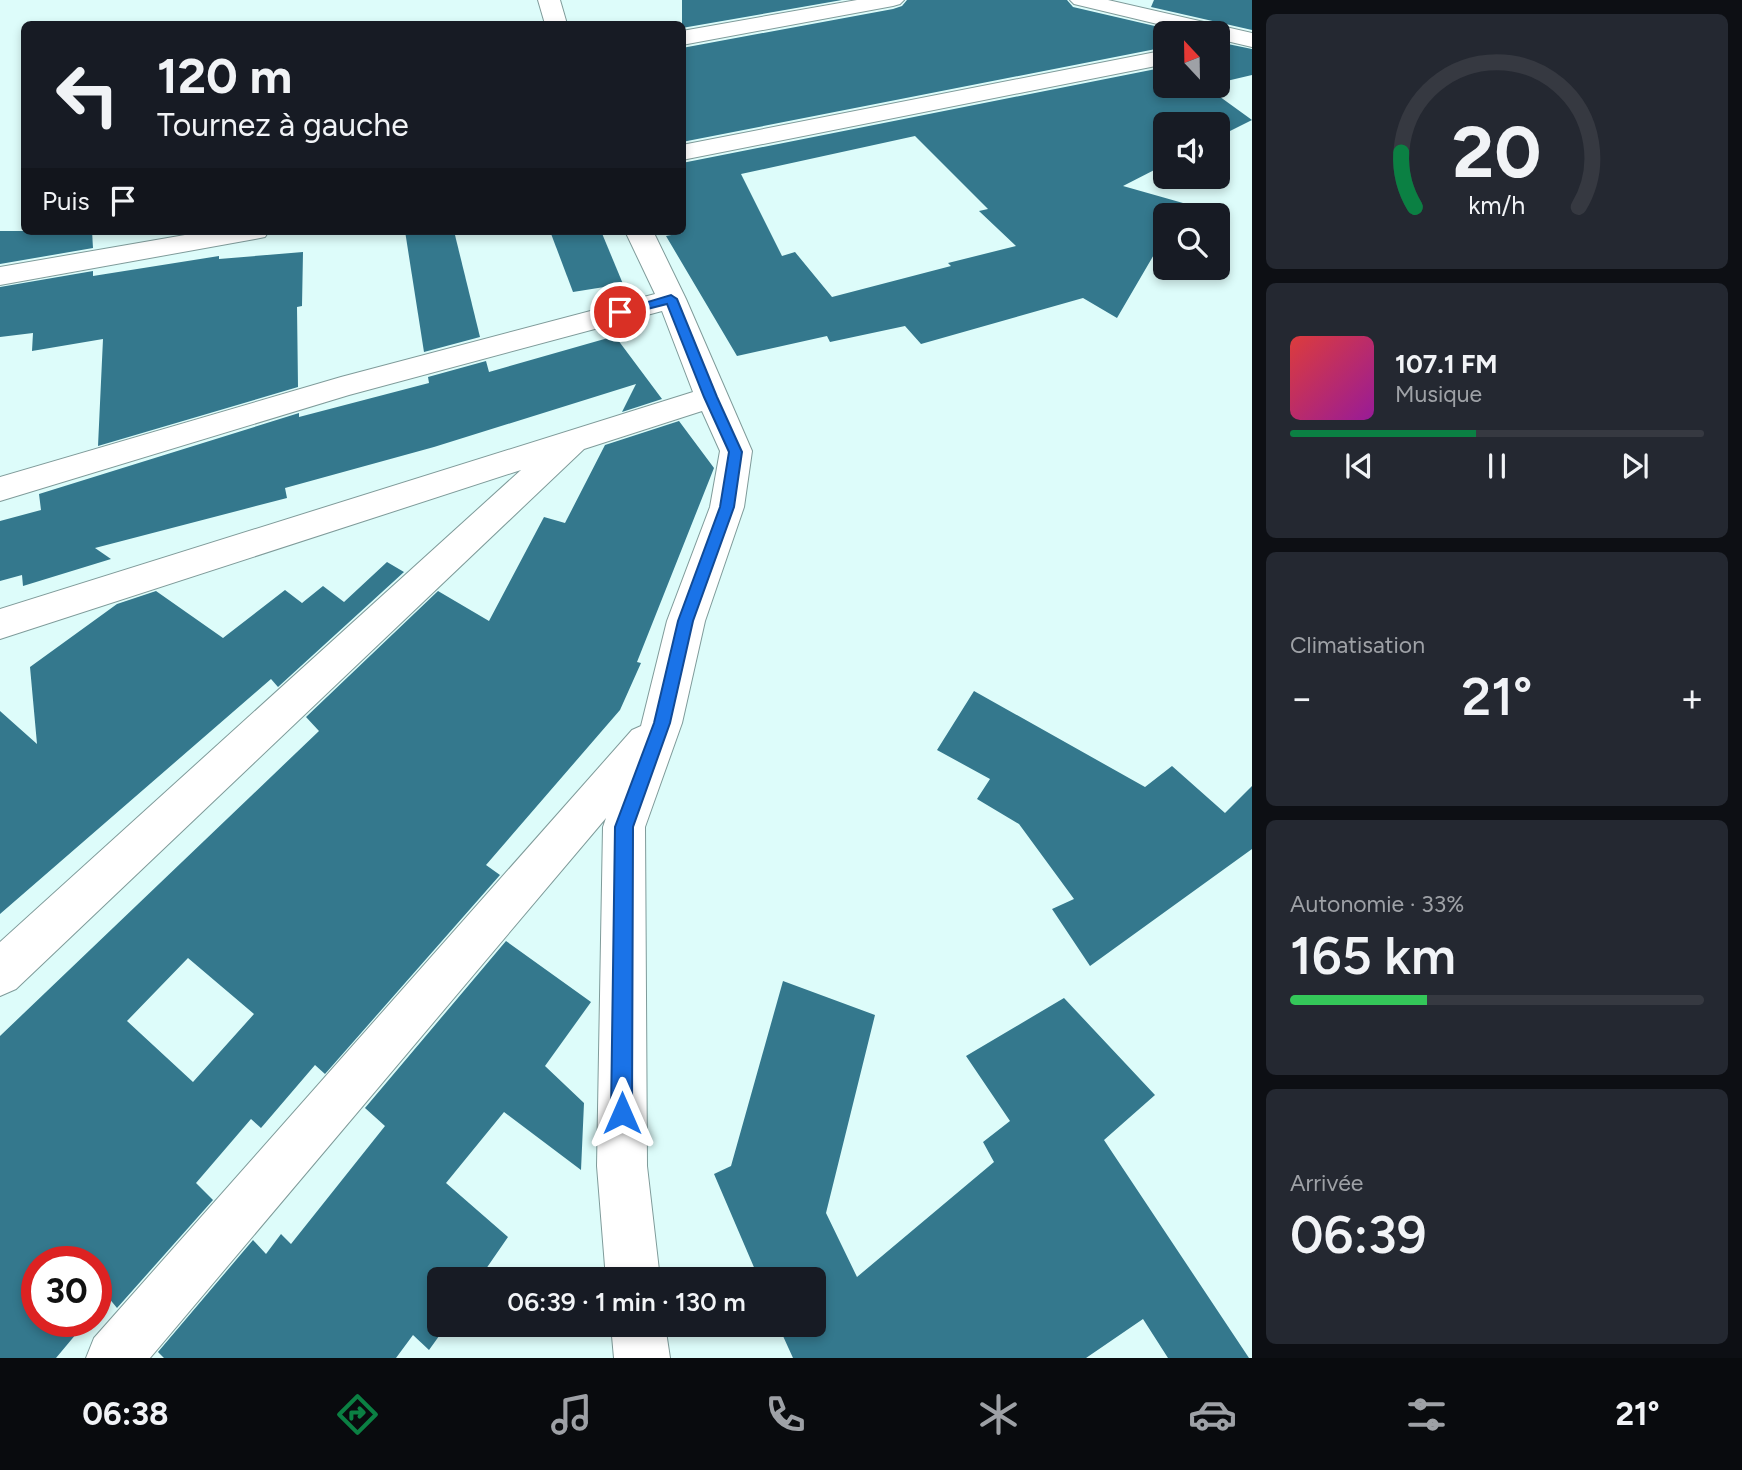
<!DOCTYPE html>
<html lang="fr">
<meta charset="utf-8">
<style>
:root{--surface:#171b24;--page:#242831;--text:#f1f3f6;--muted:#9ea1a6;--line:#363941;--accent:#0b8043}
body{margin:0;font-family:Figtree,sans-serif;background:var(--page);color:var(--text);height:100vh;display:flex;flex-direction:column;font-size:26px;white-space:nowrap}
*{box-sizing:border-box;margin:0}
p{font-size:23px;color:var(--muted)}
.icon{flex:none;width:38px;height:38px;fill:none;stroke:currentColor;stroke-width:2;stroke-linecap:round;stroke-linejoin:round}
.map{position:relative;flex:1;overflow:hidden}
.panel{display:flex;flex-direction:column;gap:14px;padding:14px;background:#0d0f14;width:490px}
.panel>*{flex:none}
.banner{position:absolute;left:21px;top:21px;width:665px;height:214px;border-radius:10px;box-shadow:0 4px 10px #0003;background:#171b24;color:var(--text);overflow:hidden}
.needle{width:46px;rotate:338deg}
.fabs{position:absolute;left:1153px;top:21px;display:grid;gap:14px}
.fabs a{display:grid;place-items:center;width:77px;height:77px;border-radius:10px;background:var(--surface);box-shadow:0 4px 10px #0003;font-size:35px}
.speed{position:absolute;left:21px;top:1246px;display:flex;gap:14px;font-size:35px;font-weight:700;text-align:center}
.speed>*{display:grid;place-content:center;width:91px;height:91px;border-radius:50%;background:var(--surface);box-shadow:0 4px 10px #0003;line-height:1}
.speed .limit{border:10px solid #d22;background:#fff;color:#111}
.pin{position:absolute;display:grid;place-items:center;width:60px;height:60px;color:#fff;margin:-30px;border:4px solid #fff;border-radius:50%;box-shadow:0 2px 7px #0007}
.me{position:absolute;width:77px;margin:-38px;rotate:0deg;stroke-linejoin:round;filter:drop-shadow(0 0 5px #0008)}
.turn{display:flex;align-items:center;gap:24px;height:147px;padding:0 21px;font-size:32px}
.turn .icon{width:91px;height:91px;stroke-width:2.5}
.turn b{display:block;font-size:49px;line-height:60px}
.then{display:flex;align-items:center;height:66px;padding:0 21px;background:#0003;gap:14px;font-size:26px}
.big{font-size:52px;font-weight:600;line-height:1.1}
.panel .card{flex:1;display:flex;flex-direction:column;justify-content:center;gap:10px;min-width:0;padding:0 24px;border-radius:10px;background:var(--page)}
.panel .dial{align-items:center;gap:0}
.dial svg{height:182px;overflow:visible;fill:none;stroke:var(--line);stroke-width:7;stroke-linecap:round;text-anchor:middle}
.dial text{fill:var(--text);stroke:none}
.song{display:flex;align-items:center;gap:21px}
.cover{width:84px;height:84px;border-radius:10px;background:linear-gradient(135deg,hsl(0 70% 55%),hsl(300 70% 35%))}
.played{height:7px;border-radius:4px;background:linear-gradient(90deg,var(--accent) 45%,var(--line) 45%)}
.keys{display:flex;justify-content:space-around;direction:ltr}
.heat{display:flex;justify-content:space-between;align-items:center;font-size:38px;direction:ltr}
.charge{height:10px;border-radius:5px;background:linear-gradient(90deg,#34c759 33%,var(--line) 0)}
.trip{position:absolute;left:427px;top:1267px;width:399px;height:70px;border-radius:10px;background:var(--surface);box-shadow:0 4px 10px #0003;font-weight:600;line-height:70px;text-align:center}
.tabs{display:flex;height:112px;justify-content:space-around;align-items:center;background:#090b0e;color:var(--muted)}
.tabs .icon{width:49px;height:49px}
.tabs .selected{color:var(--accent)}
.tabs b{font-size:32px;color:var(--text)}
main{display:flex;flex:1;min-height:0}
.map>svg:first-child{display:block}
.building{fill:#34788d;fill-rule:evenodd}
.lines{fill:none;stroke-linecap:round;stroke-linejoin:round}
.minor-casing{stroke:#7f9b9a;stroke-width:2}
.minor{fill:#fff;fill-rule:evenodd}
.route{fill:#1a73e8;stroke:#114b97;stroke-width:2}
</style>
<main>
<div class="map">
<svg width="1252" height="1358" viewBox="0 0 1252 1358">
<rect width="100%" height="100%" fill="#ddfcfa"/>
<!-- building -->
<g class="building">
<path d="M682 0H842L682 28Z"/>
<path d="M907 0H1067L1073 7 1185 33H1166V47L682 142V48L893 9 902 6Z"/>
<path d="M1154 0H1252V30L1151 7Z"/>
<path d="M1218 42 1252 49V75L1218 83Z"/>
<path d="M1166 67V86H1207H1205L1252 120 1218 137V124H1166V164L1123 186 1183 203 1176 215H1166V234L1117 318 1083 298 921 344 905 326 830 342 827 336 737 356 666 236 682 233V163ZM915 136 988 209 979 211 1016 246 948 263 951 266 832 297 795 252 782 256 741 174Z"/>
<path d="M0 231H92L93 248 0 264Z"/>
<path d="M405 231H454L480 337 424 352Z"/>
<path d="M550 231H601L623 284 573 292Z"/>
<path d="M303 252 302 306 297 307 298 387 98 446 103 339 32 351 33 333 0 337V287L93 271V276L219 256V259Z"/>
<path d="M615 336 662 399 622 412 636 384 434 447 285 488 287 498 95 548 111 559 23 586 22 575 0 581V521L41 510 39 494 299 413V417L429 383 428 377 486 361 489 372Z"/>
<path d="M679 421 714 468 637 662 641 663 620 710 486 865 500 875 325 1074 315 1065 261 1128 251 1119 196 1183 213 1200 117 1308 108 1297 96 1311V1262H37V1321H87L56 1358H0V1036L319 731 306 717 438 591 489 621 544 517 565 523 605 445ZM188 958 254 1014 193 1082 127 1021Z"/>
<path d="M387 562 404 572 278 687 271 679 0 914V711L37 744 30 667 117 604 156 591 223 638 285 590 302 603 323 586 344 602Z"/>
<path d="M974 691 1145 787 1172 766 1225 813 1252 786V849L1090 966 1052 909 1074 899 1019 824 977 799 990 779 937 750Z"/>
<path d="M506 941 591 1002 545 1066 584 1103 581 1170 504 1112 446 1183 508 1237 479 1279H439V1325H447L429 1350 413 1335 396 1358H164L158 1352 253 1240 266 1254 281 1234 291 1244 385 1126 365 1108Z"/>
<path d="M783 981 875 1015 826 1213 857 1277 994 1162 983 1142 1010 1121 966 1056 1064 998 1155 1095 1104 1140 1249 1358H1168L1143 1319 1086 1358H793L778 1325H814V1279H759L714 1174 731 1166Z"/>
</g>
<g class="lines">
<defs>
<g id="minor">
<path d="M538 0H560L567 24H545Z"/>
<path d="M857 0H904L900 4 893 6 682 45V31Z"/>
<path d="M1070 0H1108L1252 33V47L1218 39V33H1195L1074 4Z"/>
<path d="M1166 50V64L682 160V145Z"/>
<path d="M208 231H269L265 237 255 239 0 285V267Z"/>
<path d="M625 231H653L686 299 752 451 744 507 705 621 682 723 645 827 647 1166 660 1279H606L597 1166 603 827 606 818 150 1358H86L94 1338 632 730 641 726 667 621 710 507 720 451 702 411 584 449 16 989 0 996V942L521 470 0 639V609L693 392 662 311 349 395 0 501V477L341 377 655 294Z"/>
<path d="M611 1325H665L670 1358H614Z"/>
</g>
</defs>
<!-- minor casing -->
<use href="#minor" class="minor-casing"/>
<!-- minor -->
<use href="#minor" class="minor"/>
</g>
<!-- route -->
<path class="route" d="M671 295 677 299 717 397 742 452 734 507 693 621 670 723 633 827 632 1113 629 1120 622 1123 614 1120 611 1113 615 827 654 723 678 621 720 507 729 452 704 397 667 304 620 316 614 312Z"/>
</svg>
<div class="fabs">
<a><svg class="needle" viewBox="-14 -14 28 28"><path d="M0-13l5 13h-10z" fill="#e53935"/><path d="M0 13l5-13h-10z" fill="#9ea1a6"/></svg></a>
<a><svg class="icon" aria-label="sound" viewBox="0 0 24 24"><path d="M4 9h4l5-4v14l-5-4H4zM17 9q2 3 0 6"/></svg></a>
<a><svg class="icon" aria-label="search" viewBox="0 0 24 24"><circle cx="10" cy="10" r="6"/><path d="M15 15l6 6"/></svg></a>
</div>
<div class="speed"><div class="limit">30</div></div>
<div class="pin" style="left:620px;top:312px;background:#d93025"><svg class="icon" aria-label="arrive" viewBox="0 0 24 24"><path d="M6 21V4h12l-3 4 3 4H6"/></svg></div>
<svg class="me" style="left:622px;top:1113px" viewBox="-20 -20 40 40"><path d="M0-17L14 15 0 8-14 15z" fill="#1a73e8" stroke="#fff" stroke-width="4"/></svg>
<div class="trip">06:39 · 1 min · 130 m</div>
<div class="banner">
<div class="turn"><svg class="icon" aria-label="left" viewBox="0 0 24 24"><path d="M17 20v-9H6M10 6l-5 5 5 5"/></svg><div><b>120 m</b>Tournez à gauche</div></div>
<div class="then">Puis<svg class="icon" aria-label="arrive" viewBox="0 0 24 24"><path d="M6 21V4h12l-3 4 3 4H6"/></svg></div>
</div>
</div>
<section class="panel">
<div class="card dial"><svg viewBox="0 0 100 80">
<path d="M14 69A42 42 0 1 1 86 69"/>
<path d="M14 69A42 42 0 0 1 8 45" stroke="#0b8043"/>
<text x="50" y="56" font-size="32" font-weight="700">20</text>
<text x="50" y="72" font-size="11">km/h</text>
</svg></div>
<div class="card">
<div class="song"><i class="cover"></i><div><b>107.1 FM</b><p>Musique</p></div></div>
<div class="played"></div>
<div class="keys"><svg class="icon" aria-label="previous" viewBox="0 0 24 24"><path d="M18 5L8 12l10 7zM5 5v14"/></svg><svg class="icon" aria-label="pause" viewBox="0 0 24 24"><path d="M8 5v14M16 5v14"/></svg><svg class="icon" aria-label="next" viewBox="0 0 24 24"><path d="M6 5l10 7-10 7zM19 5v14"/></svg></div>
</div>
<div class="card"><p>Climatisation</p>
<div class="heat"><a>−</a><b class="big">21°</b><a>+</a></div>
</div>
<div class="card"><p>Autonomie · 33%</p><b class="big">165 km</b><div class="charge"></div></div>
<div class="card"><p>Arrivée</p><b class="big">06:39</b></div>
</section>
</main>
<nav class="tabs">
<b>06:38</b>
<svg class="icon selected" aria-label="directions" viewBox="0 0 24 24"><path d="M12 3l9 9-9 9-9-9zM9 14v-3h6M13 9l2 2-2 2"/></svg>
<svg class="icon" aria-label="music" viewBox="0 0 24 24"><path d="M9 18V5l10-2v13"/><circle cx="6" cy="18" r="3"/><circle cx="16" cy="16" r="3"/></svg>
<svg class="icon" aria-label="phone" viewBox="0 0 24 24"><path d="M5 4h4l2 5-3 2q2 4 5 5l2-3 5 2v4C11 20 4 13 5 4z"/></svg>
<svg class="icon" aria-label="climate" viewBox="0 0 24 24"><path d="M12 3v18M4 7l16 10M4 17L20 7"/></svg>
<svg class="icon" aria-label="car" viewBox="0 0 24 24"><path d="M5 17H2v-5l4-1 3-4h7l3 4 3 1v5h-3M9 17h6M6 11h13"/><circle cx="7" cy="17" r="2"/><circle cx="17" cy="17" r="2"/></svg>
<svg class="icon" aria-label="filters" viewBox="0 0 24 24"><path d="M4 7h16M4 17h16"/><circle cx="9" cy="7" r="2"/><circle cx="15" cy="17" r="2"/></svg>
<b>21°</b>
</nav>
